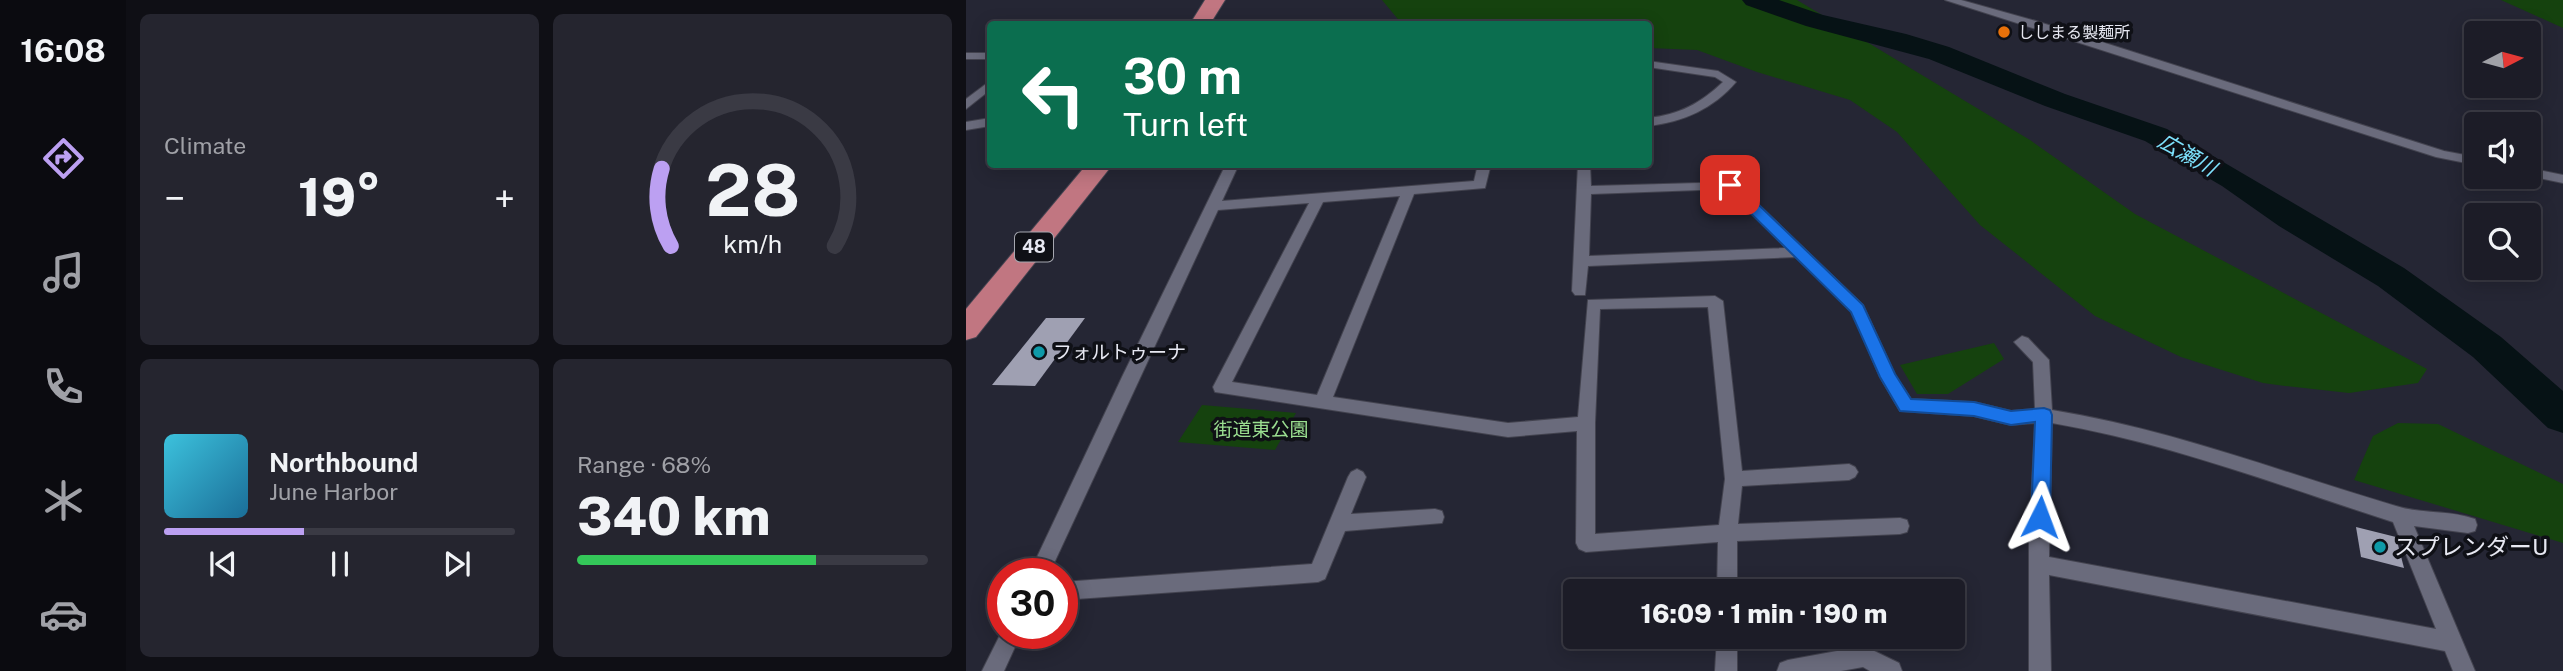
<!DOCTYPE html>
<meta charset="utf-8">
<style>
:root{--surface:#1c1c27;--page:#25252f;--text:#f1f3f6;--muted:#a0a1a7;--line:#3a3a44;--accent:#bca0f2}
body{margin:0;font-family:"Public Sans","Noto Sans JP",sans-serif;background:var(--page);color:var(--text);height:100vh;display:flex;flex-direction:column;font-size:26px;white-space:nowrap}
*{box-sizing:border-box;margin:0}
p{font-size:23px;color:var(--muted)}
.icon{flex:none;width:38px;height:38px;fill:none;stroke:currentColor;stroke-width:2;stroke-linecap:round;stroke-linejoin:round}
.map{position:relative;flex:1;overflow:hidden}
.panel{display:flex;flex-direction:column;gap:14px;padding:14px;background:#0f0f15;width:840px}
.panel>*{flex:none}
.banner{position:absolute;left:21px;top:21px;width:665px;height:147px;border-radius:7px;box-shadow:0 4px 18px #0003,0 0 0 2px var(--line);background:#0b6e4f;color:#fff;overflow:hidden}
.needle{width:46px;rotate:84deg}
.tools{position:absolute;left:1498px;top:21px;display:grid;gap:14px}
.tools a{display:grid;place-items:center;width:77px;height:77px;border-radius:7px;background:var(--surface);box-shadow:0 4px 18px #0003,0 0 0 2px var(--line);font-size:35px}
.speed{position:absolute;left:21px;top:558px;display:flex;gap:14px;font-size:35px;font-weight:700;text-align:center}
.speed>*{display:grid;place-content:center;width:91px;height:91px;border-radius:50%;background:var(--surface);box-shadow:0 4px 18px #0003,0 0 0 2px var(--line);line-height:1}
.speed .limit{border:10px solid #d22;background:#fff;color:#111}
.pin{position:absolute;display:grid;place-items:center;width:60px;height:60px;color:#fff;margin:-30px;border-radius:14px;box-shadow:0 4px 10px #0006}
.me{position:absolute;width:77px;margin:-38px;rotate:3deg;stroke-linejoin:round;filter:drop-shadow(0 0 5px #0008)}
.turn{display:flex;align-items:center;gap:24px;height:147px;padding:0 21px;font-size:32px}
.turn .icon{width:91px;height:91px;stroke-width:2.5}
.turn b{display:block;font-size:49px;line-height:60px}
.big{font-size:52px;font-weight:800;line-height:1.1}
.panel .card{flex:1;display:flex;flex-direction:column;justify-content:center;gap:10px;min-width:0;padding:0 24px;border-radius:10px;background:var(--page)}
.panel .dial{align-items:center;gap:0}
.dial svg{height:182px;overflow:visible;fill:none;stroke:var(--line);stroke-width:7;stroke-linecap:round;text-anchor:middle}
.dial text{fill:var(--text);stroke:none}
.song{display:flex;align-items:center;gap:21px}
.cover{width:84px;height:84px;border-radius:10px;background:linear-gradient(135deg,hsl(190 70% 55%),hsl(200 70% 35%))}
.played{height:7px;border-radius:4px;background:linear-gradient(90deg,var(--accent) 40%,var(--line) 40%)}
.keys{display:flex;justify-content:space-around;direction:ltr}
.heat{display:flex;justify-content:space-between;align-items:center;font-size:38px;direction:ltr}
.charge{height:10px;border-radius:5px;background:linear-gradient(90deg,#34c759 68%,var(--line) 0)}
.panel .tiles{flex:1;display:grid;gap:14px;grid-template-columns:repeat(2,1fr)}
.trip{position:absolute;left:597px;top:579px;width:402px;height:70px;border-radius:7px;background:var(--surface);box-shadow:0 4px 18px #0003,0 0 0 2px var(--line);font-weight:800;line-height:70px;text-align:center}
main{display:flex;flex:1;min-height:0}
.menu{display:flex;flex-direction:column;width:126px;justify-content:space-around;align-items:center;background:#0b0b10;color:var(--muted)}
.menu .icon{width:49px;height:49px}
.menu .on{color:var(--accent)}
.menu b{font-size:32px;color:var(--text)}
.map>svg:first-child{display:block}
.green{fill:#15420e}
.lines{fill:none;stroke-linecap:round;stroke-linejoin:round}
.river{fill:#061215;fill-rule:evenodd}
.building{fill:#9fa0b2}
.street-casing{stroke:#43434f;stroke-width:2}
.highway-casing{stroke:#43434f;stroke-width:2}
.street{fill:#6a6b7c;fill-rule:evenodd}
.highway{fill:#c17681;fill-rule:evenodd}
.route{fill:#1a73e8;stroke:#114b97;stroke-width:2}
.food-dot{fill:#e8710a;stroke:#0f1016;stroke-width:2.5}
.culture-dot{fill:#0f9aa8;stroke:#0f1016;stroke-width:2.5}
.labels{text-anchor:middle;stroke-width:7;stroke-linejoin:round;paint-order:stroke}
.far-poi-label{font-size:16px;fill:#e7e8f2;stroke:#0f1016;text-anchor:start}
.shield{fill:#0f1016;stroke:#a6a7b0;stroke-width:2}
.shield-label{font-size:18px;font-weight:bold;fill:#e7e8f2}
.poi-label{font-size:19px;fill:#e7e8f2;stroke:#0f1016;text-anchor:start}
.park-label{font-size:19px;fill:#9ade90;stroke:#0f1016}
.water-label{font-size:21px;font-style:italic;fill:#7de1fc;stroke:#0f1016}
.near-poi-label{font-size:23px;fill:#e7e8f2;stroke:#0f1016;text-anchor:start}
</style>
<main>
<nav class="menu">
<b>16:08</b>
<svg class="icon on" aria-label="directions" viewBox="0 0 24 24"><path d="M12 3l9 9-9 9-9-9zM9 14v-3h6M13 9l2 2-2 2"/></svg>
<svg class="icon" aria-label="music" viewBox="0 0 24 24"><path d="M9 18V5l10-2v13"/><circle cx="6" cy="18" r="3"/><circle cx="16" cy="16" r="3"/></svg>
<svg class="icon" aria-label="phone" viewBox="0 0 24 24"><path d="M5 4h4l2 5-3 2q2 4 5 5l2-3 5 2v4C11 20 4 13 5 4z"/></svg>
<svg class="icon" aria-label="climate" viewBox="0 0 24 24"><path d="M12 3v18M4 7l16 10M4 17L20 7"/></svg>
<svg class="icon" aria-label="car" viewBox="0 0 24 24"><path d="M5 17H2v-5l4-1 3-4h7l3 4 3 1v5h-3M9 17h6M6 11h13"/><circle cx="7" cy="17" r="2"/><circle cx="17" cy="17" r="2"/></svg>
</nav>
<section class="panel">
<div class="tiles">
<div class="card"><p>Climate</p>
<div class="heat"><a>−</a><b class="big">19°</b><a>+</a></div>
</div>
<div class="card dial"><svg viewBox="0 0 100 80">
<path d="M14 69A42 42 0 1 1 86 69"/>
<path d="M14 69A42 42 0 0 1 10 35" stroke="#bca0f2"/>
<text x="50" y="56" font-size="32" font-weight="700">28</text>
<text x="50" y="72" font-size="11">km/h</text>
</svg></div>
<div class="card">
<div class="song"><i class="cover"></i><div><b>Northbound</b><p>June Harbor</p></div></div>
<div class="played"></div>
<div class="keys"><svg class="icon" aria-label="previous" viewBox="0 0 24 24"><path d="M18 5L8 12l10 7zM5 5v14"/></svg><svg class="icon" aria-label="pause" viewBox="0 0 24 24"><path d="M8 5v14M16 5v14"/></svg><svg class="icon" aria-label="next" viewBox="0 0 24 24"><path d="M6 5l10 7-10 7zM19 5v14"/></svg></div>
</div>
<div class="card"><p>Range · 68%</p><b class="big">340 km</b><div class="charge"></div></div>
</div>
</section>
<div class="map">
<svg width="1597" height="671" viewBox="0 0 1597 671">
<rect width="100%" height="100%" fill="#252634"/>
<!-- green -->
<g class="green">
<path d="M416 0H831L1064 140 1169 214 1461 369 1452 383 1383 393 1319 386 1297 383 1215 357 1129 316 1014 225 931 132 884 100 791 72 731 50 683 48 682 24H436Z"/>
<path d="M1535 0H1597V28Z"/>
<path d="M1028 343 1038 359 982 394H951L934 365Z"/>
<path d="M236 405 330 413 309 450 212 442Z"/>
<path d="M1432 423 1472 424 1597 484V543L1388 480 1407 436Z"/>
</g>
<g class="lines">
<!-- river -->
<path class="river" d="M776 0H813L857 15 940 34 983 47 1099 94 1201 129 1438 268 1535 337 1597 391V433L1582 428 1507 357 1412 286 1313 226 1256 186 1179 141 1079 106 963 59 840 26 780 5Z"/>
</g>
<!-- building -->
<g class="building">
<path d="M80 318H119L69 386 26 385Z"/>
<path d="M1390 527 1430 537 1438 568 1395 557Z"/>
</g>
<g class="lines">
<defs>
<g id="street">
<path d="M979 0H995L1070 21 1478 151 1510 157V165L1470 157Z"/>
<rect x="0" y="53" width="24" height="6"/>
<path d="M682 61 752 71 770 82C747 109 717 122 682 126V118C713 115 735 103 757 82L749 77 682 67Z"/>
<path d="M24 81V90L0 109V99Z"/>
<path d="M24 118V126L0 130V122Z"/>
<path d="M260 164H273L256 201 508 181 512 164H525L519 188 448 194 367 397 542 423 612 417 622 300 749 296 757 301 776 471 883 464 889 467 892 472 889 477 883 480 776 486 772 524 934 518 941 520 943 526 941 532 934 534 771 541V592H751L752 542 620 552 613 549 610 543 611 431 542 437 249 392 247 387 343 203 252 210 83 574H63L156 377ZM434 196 351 395 266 382 357 202ZM742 307 759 479 753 525 629 534V423L634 309Z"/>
<path d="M612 164H624L625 186 769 182 897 305 929 375 945 399 1008 402 1045 411 1069 409 1067 362 1048 342 1056 336 1062 338 1083 360 1086 410C1204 429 1315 472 1430 506 1455 514 1484 510 1509 519L1511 525 1509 531 1502 533 1448 526 1509 671H1487L1479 651 1083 575 1085 671H1063V543L1069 423 1045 425 1008 416 934 411 914 377 886 312 830 257 622 266 619 295H609L606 291ZM761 189 820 248 623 256 625 194ZM1086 423C1203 443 1315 486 1427 522L1470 629 1083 557Z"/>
<path d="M1563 168 1597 175V183L1563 176Z"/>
<path d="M391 469 397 472 400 477 385 514 469 509 476 511 478 517 476 523 379 531 359 579 352 582 96 600V582L346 564 382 477 385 472Z"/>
<path d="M37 629V634H55L38 671H16Z"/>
<path d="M751 637H771V671H749Z"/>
<path d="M898 646 933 663 936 671H904L897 667 875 671H811L814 663 822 660Z"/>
</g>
<g id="highway">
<path d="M239 0H259L244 24H224Z"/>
<path d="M121 164H147L10 337 0 340V309Z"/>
</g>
</defs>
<!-- street casing -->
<use href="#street" class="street-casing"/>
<!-- highway casing -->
<use href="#highway" class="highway-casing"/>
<!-- street -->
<use href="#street" class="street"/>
<!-- highway -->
<use href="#highway" class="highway"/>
</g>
<!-- route -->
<path class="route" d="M764 180 769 182 897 305 929 374 945 399 1008 402 1045 411 1078 408 1084 410 1086 415 1084 517 1081 523 1074 525 1068 523 1065 517 1069 422 1045 425 1008 416 934 411 914 377 885 312 759 188 758 185Z"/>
<!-- markers -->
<circle class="food-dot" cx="1038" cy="32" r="7"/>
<g class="culture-dot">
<circle cx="73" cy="352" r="7"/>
<circle cx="1414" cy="547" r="7"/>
</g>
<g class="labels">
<!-- far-poi labels -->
<g class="far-poi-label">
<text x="1052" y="38">ししまる製麺所</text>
</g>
<!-- shield labels -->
<rect class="shield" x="49" y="232.5" width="38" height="29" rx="5"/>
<g class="shield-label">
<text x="68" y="253">48</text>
</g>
<!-- poi labels -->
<g class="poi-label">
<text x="87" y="359">フォルトゥーナ</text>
</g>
<!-- park labels -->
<g class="park-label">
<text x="295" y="436">街道東公園</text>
</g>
<!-- water labels -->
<g class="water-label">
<text transform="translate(1221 155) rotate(30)" y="7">広瀬川</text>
</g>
<!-- near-poi labels -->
<g class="near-poi-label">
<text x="1428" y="555">スプレンダーU</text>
</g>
</g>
</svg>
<div class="tools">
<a><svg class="needle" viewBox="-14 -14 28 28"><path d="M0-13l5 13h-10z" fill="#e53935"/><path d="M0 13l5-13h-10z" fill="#a0a1a7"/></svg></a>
<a><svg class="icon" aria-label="sound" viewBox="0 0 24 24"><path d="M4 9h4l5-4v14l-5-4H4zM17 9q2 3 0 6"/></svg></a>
<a><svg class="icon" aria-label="search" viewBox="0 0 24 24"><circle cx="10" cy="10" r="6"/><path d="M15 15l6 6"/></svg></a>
</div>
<div class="speed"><div class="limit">30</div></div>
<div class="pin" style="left:764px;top:185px;background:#d93025"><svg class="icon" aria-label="arrive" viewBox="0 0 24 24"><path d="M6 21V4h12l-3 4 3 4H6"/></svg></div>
<svg class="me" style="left:1074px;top:517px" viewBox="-20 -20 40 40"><path d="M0-17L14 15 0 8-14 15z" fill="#1a73e8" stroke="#fff" stroke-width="4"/></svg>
<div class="trip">16:09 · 1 min · 190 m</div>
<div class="banner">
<div class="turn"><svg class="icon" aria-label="left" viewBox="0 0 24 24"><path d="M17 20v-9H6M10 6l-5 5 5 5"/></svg><div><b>30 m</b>Turn left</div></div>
</div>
</div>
</main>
